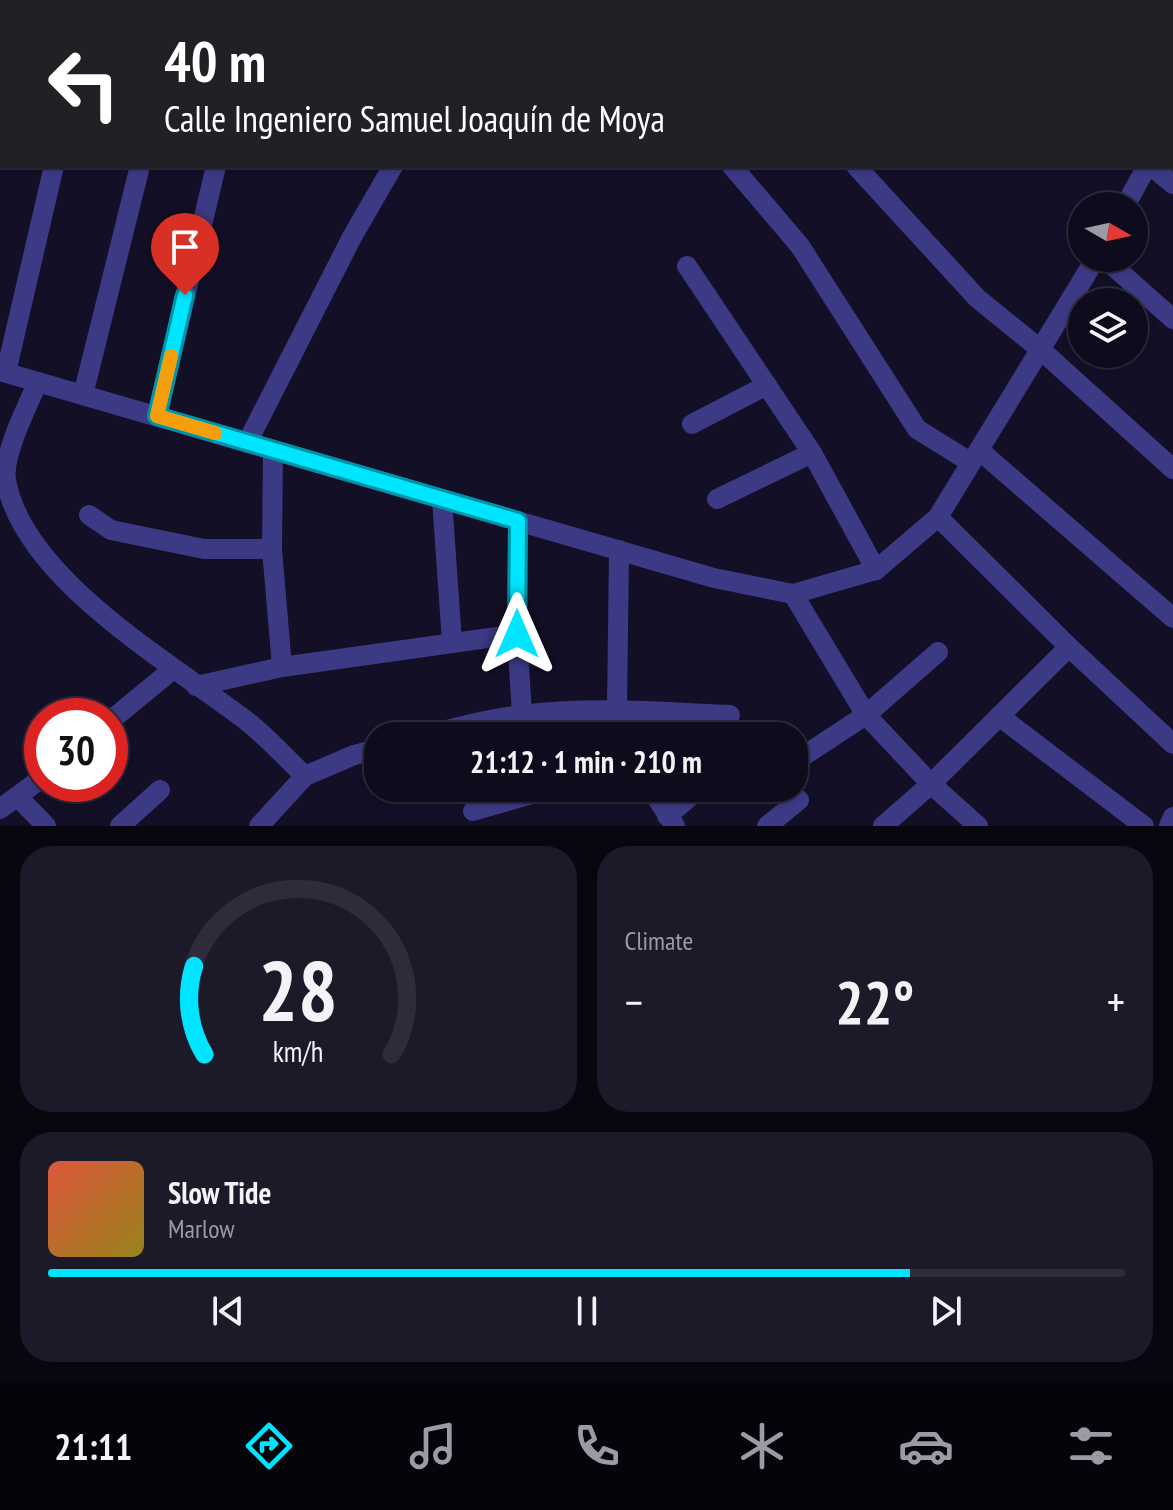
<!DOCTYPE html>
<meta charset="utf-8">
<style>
:root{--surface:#0e0b1c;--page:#1c1929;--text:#f1f3f6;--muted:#9b9ba3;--line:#2e2b3b;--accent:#00e5ff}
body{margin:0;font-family:"PT Sans Narrow",sans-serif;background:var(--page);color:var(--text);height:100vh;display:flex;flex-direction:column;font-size:30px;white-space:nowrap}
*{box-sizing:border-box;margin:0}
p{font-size:26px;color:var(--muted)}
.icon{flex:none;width:44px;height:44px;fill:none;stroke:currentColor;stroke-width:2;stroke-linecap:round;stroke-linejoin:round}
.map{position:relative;height:826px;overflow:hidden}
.drawer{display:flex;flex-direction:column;gap:20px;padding:20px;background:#08060f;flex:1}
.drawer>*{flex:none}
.banner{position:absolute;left:0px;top:0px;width:1174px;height:168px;box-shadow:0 2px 6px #0004,0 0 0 2px var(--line);background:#202124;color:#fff;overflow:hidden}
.needle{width:52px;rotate:99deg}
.buttons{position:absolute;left:1068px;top:192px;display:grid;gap:16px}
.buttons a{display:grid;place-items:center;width:80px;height:80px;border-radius:50%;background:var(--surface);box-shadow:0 2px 6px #0004,0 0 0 2px var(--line);font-size:40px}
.speed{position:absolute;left:24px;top:698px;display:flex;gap:16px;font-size:40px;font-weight:700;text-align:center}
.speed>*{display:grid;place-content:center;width:104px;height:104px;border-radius:50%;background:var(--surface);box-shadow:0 2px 6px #0004,0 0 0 2px var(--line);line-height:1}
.speed .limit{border:12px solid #d22;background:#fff;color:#111}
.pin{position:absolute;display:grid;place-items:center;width:68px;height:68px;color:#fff;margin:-82px -34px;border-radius:50% 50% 50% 0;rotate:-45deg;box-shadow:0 0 8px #0007}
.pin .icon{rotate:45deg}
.me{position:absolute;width:88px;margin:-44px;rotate:0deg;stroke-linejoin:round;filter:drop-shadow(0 0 6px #0008)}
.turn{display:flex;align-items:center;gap:28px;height:168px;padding:0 32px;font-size:36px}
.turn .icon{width:104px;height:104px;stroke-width:2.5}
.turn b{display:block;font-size:56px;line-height:68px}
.big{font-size:60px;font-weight:800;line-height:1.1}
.drawer .widget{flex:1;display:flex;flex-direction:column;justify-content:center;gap:12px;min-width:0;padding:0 28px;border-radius:32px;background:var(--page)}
.drawer .dial{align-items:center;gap:0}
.dial svg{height:208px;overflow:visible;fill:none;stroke:var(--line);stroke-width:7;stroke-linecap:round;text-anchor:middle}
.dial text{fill:var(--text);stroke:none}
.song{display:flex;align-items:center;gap:24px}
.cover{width:96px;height:96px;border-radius:12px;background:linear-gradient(135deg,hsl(10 70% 55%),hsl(50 70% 35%))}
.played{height:8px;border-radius:4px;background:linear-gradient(90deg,var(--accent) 80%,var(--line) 80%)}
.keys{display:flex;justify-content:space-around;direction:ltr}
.heat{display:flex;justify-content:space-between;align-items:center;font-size:44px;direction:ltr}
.drawer .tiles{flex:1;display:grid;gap:20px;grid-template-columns:1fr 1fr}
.widget:last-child{grid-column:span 2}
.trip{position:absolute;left:364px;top:722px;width:444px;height:80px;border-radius:32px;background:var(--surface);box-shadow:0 2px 6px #0004,0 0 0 2px var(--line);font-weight:800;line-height:80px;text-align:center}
.tabs{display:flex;height:128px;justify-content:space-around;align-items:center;background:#06040b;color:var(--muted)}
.tabs .icon{width:56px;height:56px}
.tabs .current{color:var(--accent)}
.tabs b{font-size:36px;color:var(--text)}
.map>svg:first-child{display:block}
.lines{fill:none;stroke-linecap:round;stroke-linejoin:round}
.minor{stroke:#3d3a85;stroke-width:20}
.route-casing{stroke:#0095a6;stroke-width:20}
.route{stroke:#00e5ff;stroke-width:14}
.slow{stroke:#f59e0b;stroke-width:14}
</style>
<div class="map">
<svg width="1173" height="826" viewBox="0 0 1173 826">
<rect width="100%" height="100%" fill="#130f26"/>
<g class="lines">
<!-- minor -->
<g class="minor">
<path d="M254 0 256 2"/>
<path d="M13 2V0"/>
<path d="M94 2V0"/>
<path d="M193 2 194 0"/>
<path d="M0 44 2 37"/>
<path d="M0 95 2 96"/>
<path d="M1172 119 1173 117"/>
<path d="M732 166 800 246 917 429 970 462"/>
<path d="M856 166 977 298 1041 350 1173 469"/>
<path d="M1151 166 1173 184"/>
<path d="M1125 206 1147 166"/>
<path d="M1104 258 1173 319"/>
<path d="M687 266 812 453 876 570"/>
<path d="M0 371 714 578 793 594 876 570 938 517 1096 258"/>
<path d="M6 372 54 166"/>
<path d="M38 382C28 404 2 456 6 480 23 579 173 664 248 722 268 738 286 758 305 776"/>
<path d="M83 395 140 166"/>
<path d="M157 416 216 166"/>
<path d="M692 424 767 385"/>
<path d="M247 443 352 237 393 166"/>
<path d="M273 450 272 549 282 667"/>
<path d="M979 450 1173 618"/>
<path d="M442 499 452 642"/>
<path d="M717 499 812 453"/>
<path d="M89 515 111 530 204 549H272"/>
<path d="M938 517 1069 647 1173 744"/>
<path d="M518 521 517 634 522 714"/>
<path d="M619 550 617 711 625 736"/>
<path d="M793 594 866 715 931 784 978 826"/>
<path d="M196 686 282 667 517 634"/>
<path d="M999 716 1144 826"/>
<path d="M110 721 172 670"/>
<path d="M425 736C456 727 488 719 521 715 590 706 661 712 730 715"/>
<path d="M794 762 866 715 938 652"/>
<path d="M650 788 675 826"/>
<path d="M18 797 46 826"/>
<path d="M0 809 42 778"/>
<path d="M473 811 553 788"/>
<path d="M667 816 700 788"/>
<path d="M120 826 160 790"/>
<path d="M259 826 305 776 354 755 378 749"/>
<path d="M767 826 799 800"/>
<path d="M883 826 931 784 1069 647"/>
<path d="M1169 826 1173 817"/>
</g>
</g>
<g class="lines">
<defs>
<path id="route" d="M185 295 157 416 518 521 517 634"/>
</defs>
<!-- route casing -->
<use href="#route" class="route-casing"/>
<!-- route -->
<use href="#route" class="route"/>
<!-- slow -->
<path class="slow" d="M171 356 157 416 215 433"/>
</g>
</svg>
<div class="buttons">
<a><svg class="needle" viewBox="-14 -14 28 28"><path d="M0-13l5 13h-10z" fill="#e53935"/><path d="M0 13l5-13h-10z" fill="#9b9ba3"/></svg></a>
<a><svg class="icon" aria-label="layers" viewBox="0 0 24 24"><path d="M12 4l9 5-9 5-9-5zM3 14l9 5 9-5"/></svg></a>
</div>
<div class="speed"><div class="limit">30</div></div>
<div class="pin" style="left:185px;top:295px;background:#d93025"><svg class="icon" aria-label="arrive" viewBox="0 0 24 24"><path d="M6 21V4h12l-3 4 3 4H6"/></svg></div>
<svg class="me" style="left:517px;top:634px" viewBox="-20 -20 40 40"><path d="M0-17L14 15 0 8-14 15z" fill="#00e5ff" stroke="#fff" stroke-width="4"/></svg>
<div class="trip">21:12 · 1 min · 210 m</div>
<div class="banner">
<div class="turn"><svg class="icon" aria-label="left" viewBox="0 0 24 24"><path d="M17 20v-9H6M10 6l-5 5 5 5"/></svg><div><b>40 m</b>Calle Ingeniero Samuel Joaquín de Moya</div></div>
</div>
</div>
<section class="drawer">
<div class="tiles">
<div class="widget dial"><svg viewBox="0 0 100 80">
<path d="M14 69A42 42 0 1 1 86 69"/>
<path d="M14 69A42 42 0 0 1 10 35" stroke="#00e5ff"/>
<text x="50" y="56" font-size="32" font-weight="700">28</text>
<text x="50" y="72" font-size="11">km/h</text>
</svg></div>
<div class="widget"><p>Climate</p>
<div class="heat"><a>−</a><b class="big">22°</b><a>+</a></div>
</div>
<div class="widget">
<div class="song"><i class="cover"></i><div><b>Slow Tide</b><p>Marlow</p></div></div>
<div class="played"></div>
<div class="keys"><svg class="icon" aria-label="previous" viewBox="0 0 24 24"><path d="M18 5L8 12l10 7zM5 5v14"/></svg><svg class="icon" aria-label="pause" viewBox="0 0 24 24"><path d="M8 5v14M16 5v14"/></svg><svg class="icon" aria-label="next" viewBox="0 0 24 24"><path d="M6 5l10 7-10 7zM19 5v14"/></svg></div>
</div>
</div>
</section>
<nav class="tabs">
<b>21:11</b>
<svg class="icon current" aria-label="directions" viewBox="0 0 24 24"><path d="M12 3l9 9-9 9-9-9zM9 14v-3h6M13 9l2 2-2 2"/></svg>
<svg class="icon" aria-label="music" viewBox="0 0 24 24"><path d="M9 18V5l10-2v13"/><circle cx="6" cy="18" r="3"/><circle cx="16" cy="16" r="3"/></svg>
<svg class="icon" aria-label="phone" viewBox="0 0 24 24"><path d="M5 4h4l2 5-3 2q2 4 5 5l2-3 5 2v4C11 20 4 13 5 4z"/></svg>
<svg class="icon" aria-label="climate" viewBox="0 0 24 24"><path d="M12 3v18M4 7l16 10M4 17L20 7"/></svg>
<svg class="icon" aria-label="car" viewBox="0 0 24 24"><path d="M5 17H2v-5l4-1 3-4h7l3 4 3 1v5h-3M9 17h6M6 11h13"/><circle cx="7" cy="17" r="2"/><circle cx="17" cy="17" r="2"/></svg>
<svg class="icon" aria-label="filters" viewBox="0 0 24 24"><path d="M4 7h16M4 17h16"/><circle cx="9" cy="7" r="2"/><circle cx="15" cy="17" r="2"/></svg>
</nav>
